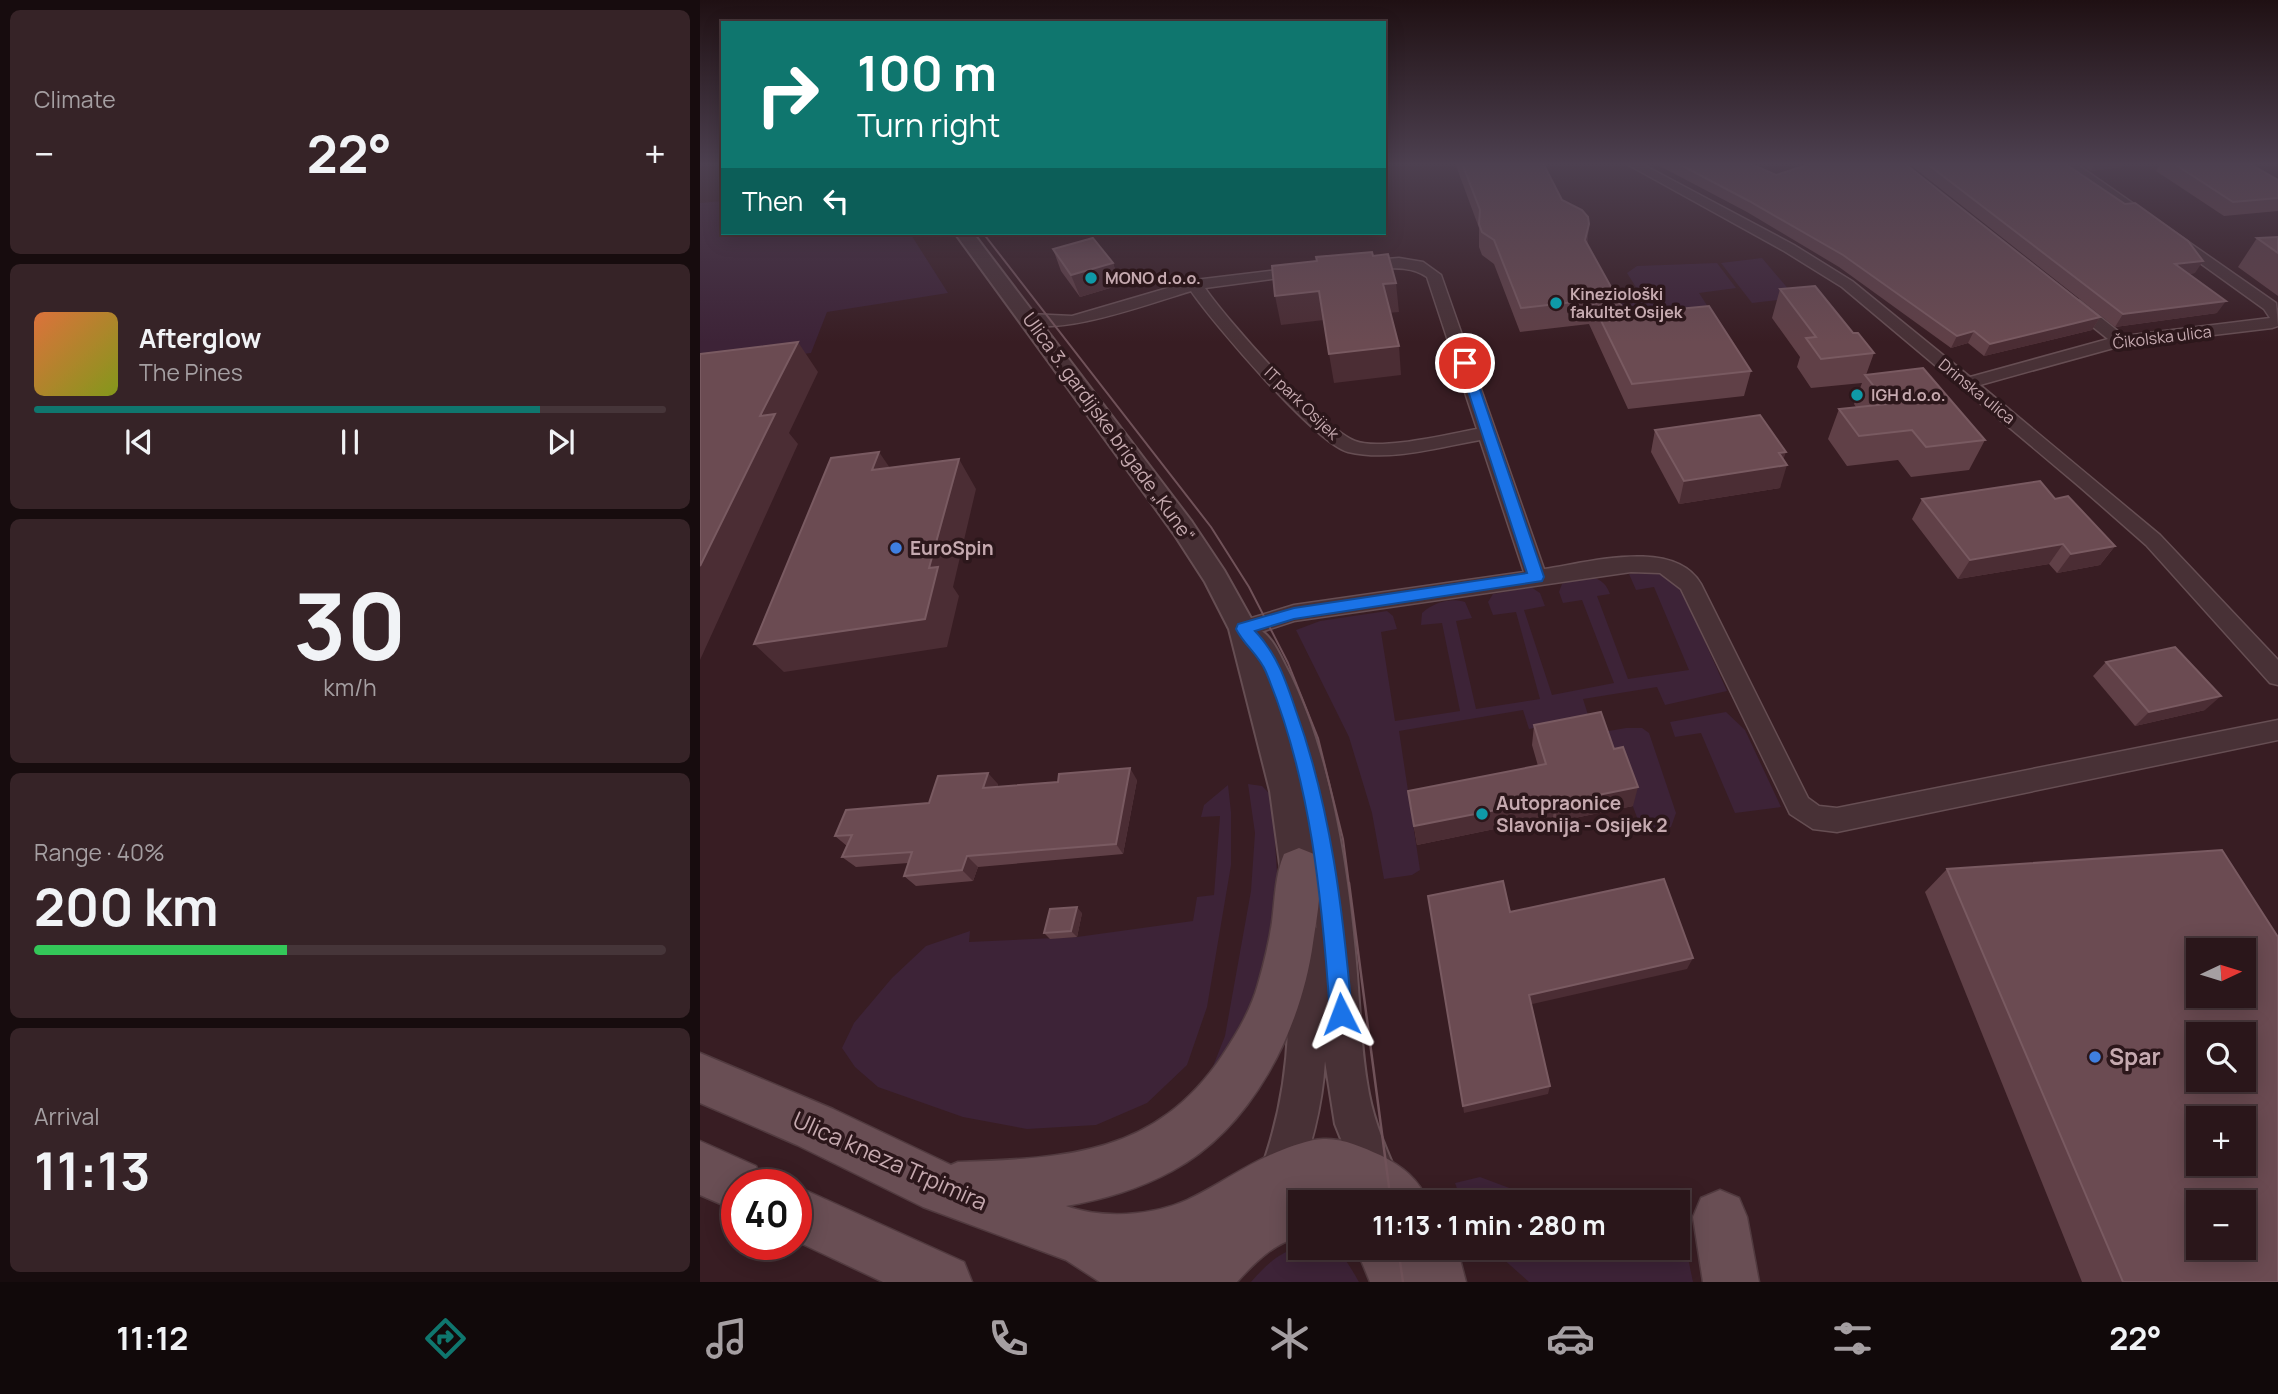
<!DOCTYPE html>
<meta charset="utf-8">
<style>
:root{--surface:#2a161a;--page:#362327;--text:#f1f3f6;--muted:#a59fa2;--line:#463539;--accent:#0f766e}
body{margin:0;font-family:Manrope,sans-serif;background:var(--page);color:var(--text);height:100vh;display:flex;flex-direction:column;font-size:26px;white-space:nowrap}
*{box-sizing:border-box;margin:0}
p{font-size:23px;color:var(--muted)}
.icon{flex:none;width:38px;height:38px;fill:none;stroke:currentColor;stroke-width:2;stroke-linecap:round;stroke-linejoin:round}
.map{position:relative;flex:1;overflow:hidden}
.side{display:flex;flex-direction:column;gap:10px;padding:10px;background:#170c0e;width:700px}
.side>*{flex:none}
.banner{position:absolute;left:21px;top:21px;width:665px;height:214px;border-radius:0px;box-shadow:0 4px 18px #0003,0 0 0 2px var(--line);background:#0f766e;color:#fff;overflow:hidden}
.needle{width:46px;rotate:86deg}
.fabs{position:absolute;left:1486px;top:938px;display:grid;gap:14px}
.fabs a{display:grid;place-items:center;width:70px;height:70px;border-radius:0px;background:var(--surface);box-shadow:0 4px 18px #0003,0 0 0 2px var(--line);font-size:35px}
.speed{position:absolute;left:21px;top:1169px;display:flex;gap:14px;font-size:35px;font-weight:700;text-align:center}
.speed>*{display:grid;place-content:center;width:91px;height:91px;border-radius:50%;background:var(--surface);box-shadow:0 4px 18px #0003,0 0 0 2px var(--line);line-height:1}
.speed .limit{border:10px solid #d22;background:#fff;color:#111}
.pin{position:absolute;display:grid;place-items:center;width:60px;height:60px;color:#fff;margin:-30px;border:4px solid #fff;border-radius:50%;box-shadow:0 2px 7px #0007}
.me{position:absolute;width:77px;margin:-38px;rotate:357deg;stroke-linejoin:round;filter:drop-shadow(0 0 5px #0008)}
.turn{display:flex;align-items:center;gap:24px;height:147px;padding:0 21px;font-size:32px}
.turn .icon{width:91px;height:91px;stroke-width:2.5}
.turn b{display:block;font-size:49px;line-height:60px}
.then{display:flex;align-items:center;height:66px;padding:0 21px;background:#0003;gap:14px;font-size:26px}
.big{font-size:52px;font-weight:700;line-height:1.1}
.side .tile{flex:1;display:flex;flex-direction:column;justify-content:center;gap:10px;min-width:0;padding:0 24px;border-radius:10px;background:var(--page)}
.side .dial{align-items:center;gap:0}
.dial b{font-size:91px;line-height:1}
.song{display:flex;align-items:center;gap:21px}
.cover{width:84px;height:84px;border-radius:10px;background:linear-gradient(135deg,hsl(20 70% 55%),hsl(70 70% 35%))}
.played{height:7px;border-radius:4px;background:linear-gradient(90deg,var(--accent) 80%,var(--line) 80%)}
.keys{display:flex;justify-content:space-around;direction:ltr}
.heat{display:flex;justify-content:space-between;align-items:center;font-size:38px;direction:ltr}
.charge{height:10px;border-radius:5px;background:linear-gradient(90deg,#34c759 40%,var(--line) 0)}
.trip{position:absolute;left:588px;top:1190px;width:402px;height:70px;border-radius:0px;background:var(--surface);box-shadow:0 4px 18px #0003,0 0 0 2px var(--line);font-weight:700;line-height:70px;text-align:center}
.tab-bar{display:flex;height:112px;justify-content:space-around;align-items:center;background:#11090a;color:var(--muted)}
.tab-bar .icon{width:49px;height:49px}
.tab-bar .selected{color:var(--accent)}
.tab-bar b{font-size:32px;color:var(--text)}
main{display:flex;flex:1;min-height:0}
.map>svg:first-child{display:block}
.green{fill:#3d2337}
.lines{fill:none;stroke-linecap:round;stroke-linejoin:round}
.minor-casing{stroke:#664e53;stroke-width:3}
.tertiary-casing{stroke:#664e53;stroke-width:4}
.primary-casing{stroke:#513a3f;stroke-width:3}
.minor{fill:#483136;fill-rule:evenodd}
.tertiary{fill:#483136;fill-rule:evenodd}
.primary{fill:#694e54;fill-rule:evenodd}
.tram-far1{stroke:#705259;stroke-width:2}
.tram{stroke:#705259;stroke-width:2.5}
.wall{fill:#604047}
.shaded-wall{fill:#4b2d34}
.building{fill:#6b4b52;stroke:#795a61;stroke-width:2;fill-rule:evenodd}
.route{fill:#1a73e8;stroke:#114b97;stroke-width:2}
.culture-dot{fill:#0f9aa8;stroke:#2c171b;stroke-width:2.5}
.shop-dot{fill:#3f7fe0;stroke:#2c171b;stroke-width:2.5}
.labels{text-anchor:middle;stroke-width:7;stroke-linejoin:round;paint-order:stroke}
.far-poi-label{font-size:16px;font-weight:bold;fill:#c6aab0;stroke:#2c171b;text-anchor:start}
.far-street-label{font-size:16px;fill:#c6aab0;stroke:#2c171b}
.street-label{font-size:19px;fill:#c6aab0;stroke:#2c171b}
.poi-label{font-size:19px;font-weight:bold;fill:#c6aab0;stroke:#2c171b;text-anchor:start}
.near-poi-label{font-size:23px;font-weight:bold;fill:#c6aab0;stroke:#2c171b;text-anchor:start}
.near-street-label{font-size:23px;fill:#c6aab0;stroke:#2c171b}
</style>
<main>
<section class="side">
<div class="tile"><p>Climate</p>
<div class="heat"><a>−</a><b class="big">22°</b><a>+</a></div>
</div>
<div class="tile">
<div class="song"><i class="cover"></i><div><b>Afterglow</b><p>The Pines</p></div></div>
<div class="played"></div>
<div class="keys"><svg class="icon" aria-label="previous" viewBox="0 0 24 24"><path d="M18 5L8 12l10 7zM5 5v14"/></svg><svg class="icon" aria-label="pause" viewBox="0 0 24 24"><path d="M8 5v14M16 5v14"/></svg><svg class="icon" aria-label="next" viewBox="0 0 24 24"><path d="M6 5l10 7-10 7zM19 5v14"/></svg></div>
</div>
<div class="tile dial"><b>30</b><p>km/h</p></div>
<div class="tile"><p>Range · 40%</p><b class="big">200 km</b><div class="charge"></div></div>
<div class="tile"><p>Arrival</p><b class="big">11:13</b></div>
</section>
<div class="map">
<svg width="1578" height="1282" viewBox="0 0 1578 1282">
<rect width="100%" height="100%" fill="#381d23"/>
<!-- green -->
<g class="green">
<path d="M23 201V233H210L248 293 127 312 111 353 0 367V203Z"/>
<path d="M1062 258 1096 298 1052 303 1021 263Z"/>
<path d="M1017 263 1036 288 999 293 1014 316 919 328 907 305 944 300 927 273 937 266Z"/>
<path d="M954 570 967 574 979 584 1027 691 965 705 957 687 883 699 889 718 829 729 823 710 699 731 720 870 712 875 684 879 672 813 649 737 596 630 620 621 687 611 693 616 697 629 681 632 695 721 760 711 742 623 721 625 722 613C733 603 750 597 765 602L772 618 756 621 776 709 840 699 816 612 793 615 788 602 793 594 831 587 840 593 845 606 824 610 852 695 914 683 882 600 863 603 859 592 862 584C880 576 902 571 910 594L897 596 928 679 989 670 954 587 936 590 929 574Z"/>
<path d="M1026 712 1045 730 1081 807 1035 813 1001 733 975 737 970 722Z"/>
<path d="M926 728H942L949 733 976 813 971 827 943 834 919 768 897 733Z"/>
<path d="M548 784 562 786 572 796 578 888 564 980 539 1046 506 1084 525 1036 551 891 555 833Z"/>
<path d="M528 785 531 812V865L507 1007 487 1065 447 1103 396 1125 327 1129 263 1117 178 1087 155 1067 142 1048 154 1023 192 978 226 946 270 931 269 942 377 937 493 921 497 897 514 895 520 816 501 817 504 805Z"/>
<path d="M780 1177 847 1202H762L755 1183Z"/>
<path d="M600 1247C639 1250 638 1245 659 1282H551C565 1266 579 1252 600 1247Z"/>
<path d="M791 1248H970L987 1253 993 1282H829Z"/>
</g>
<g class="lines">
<defs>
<g id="minor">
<path d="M925 163H940L1094 245 1152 281 1270 377 1408 339 1368 307 1366 304 1374 299 1380 301 1424 336 1570 318 1564 309 1361 163H1375L1576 303 1578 326 1572 328 1421 346 1280 385 1460 535 1578 660V685L1570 683 1446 545 1380 487 1142 287 1084 251Z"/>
<path d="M699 258 723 262 741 275 844 569C887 563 974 537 1001 584L1108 798 1119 806 1137 808 1578 720V740L1137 832 1113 829 1090 814 981 589 960 573 931 572 594 621 543 638 535 635 532 629 535 623 594 605 824 572 780 440C738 447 691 462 648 452 616 444 512 322 491 291 460 300 345 343 321 319L329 314 372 316 495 280 603 267 608 268 610 271 608 274 505 288C526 319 623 429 655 441 680 451 749 434 777 429L727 277C702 259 666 276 654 265L661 261Z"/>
</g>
<path id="tertiary" d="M255 233H273L492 522 524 570 557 629C570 633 579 653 585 665 628 745 647 863 655 952 660 1000 660 1048 669 1094 675 1125 687 1151 699 1179L693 1194 678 1200 663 1194 635 1124 625 1061C622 1110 610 1153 592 1198L577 1204 562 1198 556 1183C576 1133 586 1083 588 1030 589 1000 580 954 591 927L604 922 617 928 614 894 600 902 588 898 583 886 570 791 529 629 505 582 474 534Z"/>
<g id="primary">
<path d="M599 848 614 854C625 880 617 915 613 943 601 1030 552 1128 472 1171 439 1189 402 1200 366 1206 402 1219 452 1216 487 1200 518 1186 545 1165 577 1152 592 1146 607 1140 623 1139 643 1138 662 1147 680 1155 702 1166 719 1179 728 1202H660L645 1193 619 1192 624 1202H600V1237C574 1243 555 1262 537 1282H400L366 1260 223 1207 97 1145 0 1103V1053L133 1109 251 1165 258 1162C367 1158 455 1155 522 1056 537 1033 551 1010 558 984 564 963 569 943 572 922 575 899 575 875 584 854Z"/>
<path d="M0 1141 56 1166 63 1185H37V1211L0 1195Z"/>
<path d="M96 1186 264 1262 272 1282H183L96 1241Z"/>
<path d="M1020 1190 1039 1198 1047 1217 1059 1282H1003L993 1217 1001 1198Z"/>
<path d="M656 1248H757L766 1282H670Z"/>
</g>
</defs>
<!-- minor casing -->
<use href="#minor" class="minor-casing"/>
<!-- tertiary casing -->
<use href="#tertiary" class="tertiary-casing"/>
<!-- primary casing -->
<use href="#primary" class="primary-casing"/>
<!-- minor -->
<use href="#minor" class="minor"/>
<!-- tertiary -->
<use href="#tertiary" class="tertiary"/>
<!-- primary -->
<use href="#primary" class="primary"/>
<!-- tram-far1 -->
<path class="tram-far1" d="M283 233 511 527 549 587 588 663 618 738 643 839 649 884"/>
<!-- tram -->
<g class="tram">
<path d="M649 883 691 1202"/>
<path d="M698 1248 703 1282"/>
</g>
</g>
<!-- wall -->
<g class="wall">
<path d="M755 163H843L862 200 889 224 887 244 926 314 1051 371 1044 396 928 409 889 324 820 332 794 264 782 255 779 247V228Z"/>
<path d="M954 163H1049L1400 317 1392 330 1284 356 1268 343 1251 348 1139 267 1047 212Z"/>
<path d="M1208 163H1375L1372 169 1495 273 1488 274 1517 313 1415 327Z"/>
<path d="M1379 163H1423L1421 167 1391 171Z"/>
<path d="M1461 163H1548L1578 180V211L1524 216 1456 171Z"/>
<path d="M1578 237V296L1538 267 1557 238Z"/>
<path d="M353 249 413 263 420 285 380 297 361 271Z"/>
<path d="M1080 289 1153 333 1174 353 1166 375 1285 440 1269 470 1211 477 1198 460 1147 466 1128 439 1139 409 1156 407 1154 404 1162 383 1111 388 1097 367 1100 357 1072 318Z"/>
<path d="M955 430 1083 459 1080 488 979 504 951 452Z"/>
<path d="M1222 499H1355L1415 546 1400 565 1357 573 1349 564 1258 579 1212 519Z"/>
<path d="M1406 662 1505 710 1435 726 1393 676Z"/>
<path d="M834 725 933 806 855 822 853 817 717 845 708 791 838 766 832 745Z"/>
<path d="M437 780 423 854 278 867 273 881 216 886 204 876 208 863 156 867 142 857 147 846 135 836 229 803 298 784 297 787Z"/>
<path d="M1247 869 1578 1282H1382L1225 892Z"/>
<path d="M382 913 377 937 350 939 344 933Z"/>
</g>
<!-- shaded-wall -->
<g class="shaded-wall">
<path d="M1364 163H1375L1370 173Z"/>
<path d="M1395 163H1423L1421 167 1391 171Z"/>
<path d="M889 224 887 247 885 240Z"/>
<path d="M1503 261 1495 273 1467 276 1475 264Z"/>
<path d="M413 263 420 285 380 297 371 275Z"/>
<path d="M696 283 699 312 686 313 683 284Z"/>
<path d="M619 291 624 320 581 325 575 296Z"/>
<path d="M1526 301 1517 313 1415 327 1423 314Z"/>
<path d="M1400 317 1392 330 1284 356 1290 344Z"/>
<path d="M1274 331 1268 343 1251 348 1257 336Z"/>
<path d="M98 342 118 372 89 433 98 444 0 660V566L60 416Z"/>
<path d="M699 346 701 375 634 383 629 354Z"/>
<path d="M179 452 199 481 172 470Z"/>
<path d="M1086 452 1081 466 1087 465 1080 488 979 504 984 481Z"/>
<path d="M259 459 276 489 253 587 259 596 247 647 84 672 54 644 229 568Z"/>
<path d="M1363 544 1349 564 1258 579 1270 560Z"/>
<path d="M1415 546 1400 565 1357 573 1371 554Z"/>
<path d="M1521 696 1505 710 1435 726 1449 712Z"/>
<path d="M430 768 437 780 423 854 416 844Z"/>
<path d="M288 773 298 784 293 799 283 788Z"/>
<path d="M938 787 933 806 855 822 858 803Z"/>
<path d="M856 798 853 817 717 845 714 826Z"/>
<path d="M267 856 278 867 273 881 262 870Z"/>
<path d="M377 907 382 913 377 937 371 931Z"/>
<path d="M993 958 987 969 828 1005 829 995Z"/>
<path d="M850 1086 848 1094 764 1113 763 1106Z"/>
</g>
<!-- building -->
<g class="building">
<path d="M762 163H843L862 200 882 210 888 217 889 224 885 240 926 314 1009 306 1051 371 932 384 891 300 821 308 794 240 782 232 779 224 780 210Z"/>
<path d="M977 163H1049L1076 175 1113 163H1204L1400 317 1290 344 1274 331 1257 336 1143 255 1049 201Z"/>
<path d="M1226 163H1365H1364L1425 204 1435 203 1488 241 1503 261 1475 264 1526 301 1423 314Z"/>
<path d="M1473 163H1548L1578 180V198L1533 202Z"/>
<path d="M1578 237V253L1557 238Z"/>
<path d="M393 238 413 263 371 275 353 249Z"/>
<path d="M672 252 673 256 688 254 696 283 683 284 699 346 629 354 619 291 575 296 572 266 617 261 616 257Z"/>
<path d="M1115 286 1153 333H1158L1174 353 1121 359 1106 338 1116 337 1080 289Z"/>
<path d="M98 342 60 416 75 414 0 566V354Z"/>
<path d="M1223 368 1285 440 1226 447 1212 430 1159 436 1139 409 1188 404 1165 375Z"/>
<path d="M1060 415 1086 452 1079 453 1087 465 984 481 955 430Z"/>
<path d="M179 452 172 470 259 459 229 568 238 567 225 619 54 644 131 458Z"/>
<path d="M1340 481 1355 499 1368 496 1415 546 1371 554 1363 544 1270 560 1222 499Z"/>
<path d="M1475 647 1521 696 1449 712 1406 662Z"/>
<path d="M901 712 914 749 923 747 938 787 858 803 856 798 714 826 708 791 846 764 834 725Z"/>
<path d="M430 768 416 844 267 856 262 870 204 876 212 852 142 857 152 835 135 836 146 810 229 803 238 776 288 773 283 788 358 782 359 774Z"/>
<path d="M1522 850 1578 937V1282H1423L1247 869ZM1498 950H1544V996H1498ZM1498 1034H1544V1080H1498ZM1498 1118H1544V1164H1498ZM1498 1202H1544V1248H1498Z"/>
<path d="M964 879 993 958 829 995 850 1086 763 1106 728 896 803 881 810 912Z"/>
<path d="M377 907 371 931 344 933 350 909Z"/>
</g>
<!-- sky -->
<linearGradient id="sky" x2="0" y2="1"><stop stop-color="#1f1013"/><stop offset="0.48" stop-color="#4d4050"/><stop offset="1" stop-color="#4d4050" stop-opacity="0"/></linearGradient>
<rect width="1578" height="342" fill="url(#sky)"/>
<!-- route -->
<path class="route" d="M765 359 771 363 844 577 842 581 594 619 555 631C577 654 586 681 596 711 631 808 643 911 652 1014L648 1021 641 1024 633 1021 630 1014C622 898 611 780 566 672 559 655 544 645 536 629L538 624 594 608 827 573 759 363Z"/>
<!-- markers -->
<g class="culture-dot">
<circle cx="391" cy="278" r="7"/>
<circle cx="856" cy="303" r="7"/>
<circle cx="1157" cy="395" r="7"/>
<circle cx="782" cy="814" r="7"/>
</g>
<g class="shop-dot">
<circle cx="196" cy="548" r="7"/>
<circle cx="1395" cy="1057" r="7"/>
</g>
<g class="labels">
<!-- far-poi labels -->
<g class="far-poi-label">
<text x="405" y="284">MONO d.o.o.</text>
<text x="870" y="300">Kineziološki<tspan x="870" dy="18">fakultet Osijek</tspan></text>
<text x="1171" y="401">IGH d.o.o.</text>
</g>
<!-- far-street labels -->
<g class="far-street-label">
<text transform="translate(1462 337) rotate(-7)" y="6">Čikolska ulica</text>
<text transform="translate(1277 391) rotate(39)" y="6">Drinska ulica</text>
<text transform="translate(602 403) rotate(44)" y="6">IT park Osijek</text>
</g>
<!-- street labels -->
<g class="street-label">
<text transform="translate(409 427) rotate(54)" y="7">Ulica 3. gardijske brigade „Kune“</text>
</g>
<!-- poi labels -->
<g class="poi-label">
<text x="210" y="555">EuroSpin</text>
<text x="796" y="810">Autopraonice<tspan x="796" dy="22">Slavonija - Osijek 2</tspan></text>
</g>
<!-- near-poi labels -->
<g class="near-poi-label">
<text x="1409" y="1065">Spar</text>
</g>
<!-- near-street labels -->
<g class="near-street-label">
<text transform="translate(190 1161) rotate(24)" y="8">Ulica kneza Trpimira</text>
</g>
</g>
</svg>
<div class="fabs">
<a><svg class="needle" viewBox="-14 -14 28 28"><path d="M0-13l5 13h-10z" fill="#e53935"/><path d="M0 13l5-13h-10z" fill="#a59fa2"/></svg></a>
<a><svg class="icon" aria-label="search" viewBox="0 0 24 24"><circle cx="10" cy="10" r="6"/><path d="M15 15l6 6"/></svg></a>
<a>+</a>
<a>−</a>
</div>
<div class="speed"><div class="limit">40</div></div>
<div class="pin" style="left:765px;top:363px;background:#d93025"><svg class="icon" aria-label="arrive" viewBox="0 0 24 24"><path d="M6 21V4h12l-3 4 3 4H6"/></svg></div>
<svg class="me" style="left:641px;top:1014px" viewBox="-20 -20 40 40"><path d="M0-17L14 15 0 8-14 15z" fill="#1a73e8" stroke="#fff" stroke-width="4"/></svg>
<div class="trip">11:13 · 1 min · 280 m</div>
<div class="banner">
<div class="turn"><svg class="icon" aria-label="right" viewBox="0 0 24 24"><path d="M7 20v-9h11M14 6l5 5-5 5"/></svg><div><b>100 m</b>Turn right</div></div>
<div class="then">Then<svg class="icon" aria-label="left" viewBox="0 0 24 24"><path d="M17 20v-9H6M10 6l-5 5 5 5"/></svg></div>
</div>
</div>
</main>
<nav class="tab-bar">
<b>11:12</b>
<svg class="icon selected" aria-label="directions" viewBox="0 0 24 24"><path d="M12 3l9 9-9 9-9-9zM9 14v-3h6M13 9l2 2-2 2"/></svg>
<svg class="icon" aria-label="music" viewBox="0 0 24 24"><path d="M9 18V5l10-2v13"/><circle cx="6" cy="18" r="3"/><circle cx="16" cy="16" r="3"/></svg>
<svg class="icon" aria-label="phone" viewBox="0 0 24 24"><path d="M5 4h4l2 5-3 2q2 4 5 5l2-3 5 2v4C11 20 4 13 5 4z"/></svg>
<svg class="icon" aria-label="climate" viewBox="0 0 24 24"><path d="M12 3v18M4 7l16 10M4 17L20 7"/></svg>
<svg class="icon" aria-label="car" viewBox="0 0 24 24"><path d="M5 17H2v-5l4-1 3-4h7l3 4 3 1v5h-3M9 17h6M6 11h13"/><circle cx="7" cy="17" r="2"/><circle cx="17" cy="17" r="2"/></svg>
<svg class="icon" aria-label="filters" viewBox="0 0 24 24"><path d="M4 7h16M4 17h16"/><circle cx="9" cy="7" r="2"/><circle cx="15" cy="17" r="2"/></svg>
<b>22°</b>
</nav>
